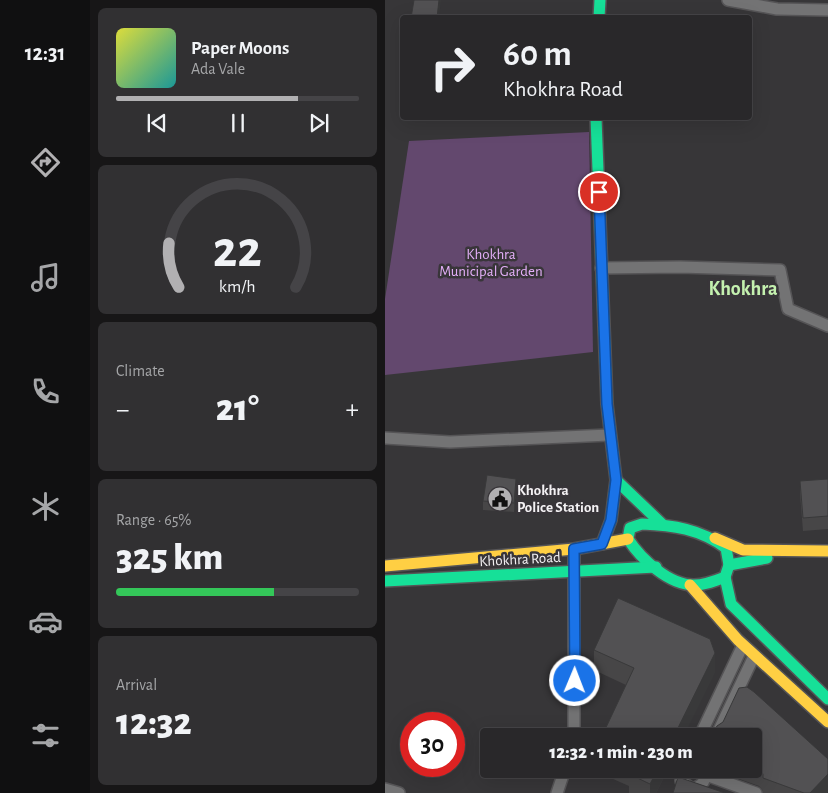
<!DOCTYPE html>
<meta charset="utf-8">
<style>
:root{--surface:#29282a;--page:#313032;--text:#f1f3f6;--muted:#a5a6a8;--line:#454447;--accent:#b1b0b2}
body{margin:0;font-family:"Alegreya Sans",sans-serif;background:var(--page);color:var(--text);height:100vh;display:flex;flex-direction:column;font-size:19px;white-space:nowrap}
*{box-sizing:border-box;margin:0}
p{font-size:16px;color:var(--muted)}
.icon{flex:none;width:28px;height:28px;fill:none;stroke:currentColor;stroke-width:2;stroke-linecap:round;stroke-linejoin:round}
.map{position:relative;flex:1;overflow:hidden}
.panel{display:flex;flex-direction:column;gap:8px;padding:8px;background:#171617;width:295px}
.panel>*{flex:none}
.banner{position:absolute;left:15px;top:15px;width:352px;height:105px;border-radius:5px;box-shadow:0 5px 20px #0002,0 0 0 1px var(--line);background:#29282a;color:var(--text);overflow:hidden}
.speed{position:absolute;left:15px;top:712px;display:flex;gap:10px;font-size:25px;font-weight:700;text-align:center}
.speed>*{display:grid;place-content:center;width:65px;height:65px;border-radius:50%;background:var(--surface);box-shadow:0 5px 20px #0002,0 0 0 1px var(--line);line-height:1}
.speed .limit{border:8px solid #d22;background:#fff;color:#111}
.pin{position:absolute;display:grid;place-items:center;width:42px;height:42px;color:#fff;margin:-21px;border:2px solid #fff;border-radius:50%;box-shadow:0 1px 5px #0007}
.me{position:absolute;width:55px;margin:-28px;rotate:1deg;stroke-linejoin:round;filter:drop-shadow(0 0 4px #0008)}
.turn{display:flex;align-items:center;gap:18px;height:105px;padding:0 20px;font-size:22px}
.turn .icon{width:65px;height:65px;stroke-width:2.5}
.turn b{display:block;font-size:35px;line-height:42px}
.big{font-size:38px;font-weight:800;line-height:1.1}
.panel .widget{flex:1;display:flex;flex-direction:column;justify-content:center;gap:8px;min-width:0;padding:0 18px;border-radius:8px;background:var(--page)}
.panel .dial{align-items:center;gap:0}
.dial svg{height:130px;overflow:visible;fill:none;stroke:var(--line);stroke-width:7;stroke-linecap:round;text-anchor:middle}
.dial text{fill:var(--text);stroke:none}
.song{display:flex;align-items:center;gap:15px}
.cover{width:60px;height:60px;border-radius:8px;background:linear-gradient(135deg,hsl(60 70% 55%),hsl(180 70% 35%))}
.played{height:5px;border-radius:2px;background:linear-gradient(90deg,var(--accent) 75%,var(--line) 75%)}
.keys{display:flex;justify-content:space-around;direction:ltr}
.heat{display:flex;justify-content:space-between;align-items:center;font-size:28px;direction:ltr}
.charge{height:8px;border-radius:4px;background:linear-gradient(90deg,#34c759 65%,var(--line) 0)}
.trip{position:absolute;left:95px;top:728px;width:282px;height:50px;border-radius:5px;background:var(--surface);box-shadow:0 5px 20px #0002,0 0 0 1px var(--line);font-weight:800;line-height:50px;text-align:center}
main{display:flex;flex:1;min-height:0}
.tabs{display:flex;flex-direction:column;width:90px;justify-content:space-around;align-items:center;background:#101011;color:var(--muted)}
.tabs .icon{width:35px;height:35px}
.tabs .selected{color:var(--accent)}
.tabs b{font-size:22px;color:var(--text)}
.map>svg:first-child{display:block}
.green{fill:#63486e}
.lines{fill:none;stroke-linecap:round;stroke-linejoin:round}
.street-casing{stroke:#555456;stroke-width:14}
.fast-casing{stroke:#555456;stroke-width:14}
.slow-casing{stroke:#555456;stroke-width:14}
.street{stroke:#737374;stroke-width:11}
.fast{stroke:#16e098;stroke-width:11}
.slow{stroke:#ffcf43;stroke-width:11}
.wall{fill:#474647}
.shaded-wall{fill:#39393a}
.building{fill:#525153;stroke:#39393a}
.route-casing{stroke:#114b97;stroke-width:12}
.route{stroke:#1a73e8;stroke-width:9}
.labels{text-anchor:middle;stroke-width:5;stroke-linejoin:round;paint-order:stroke}
.park-label{font-size:15px;fill:#e4aff9;stroke:#383539}
.poi-label{font-size:15px;font-weight:bold;fill:#f3f1f3;stroke:#383539;text-anchor:start}
.street-label{font-size:15px;fill:#f3f1f3;stroke:#383539}
.district-label{font-size:20px;font-weight:bold;fill:#c4f1af;stroke:#383539}
</style>
<main>
<nav class="tabs">
<b>12:31</b>
<svg class="icon selected" aria-label="directions" viewBox="0 0 24 24"><path d="M12 3l9 9-9 9-9-9zM9 14v-3h6M13 9l2 2-2 2"/></svg>
<svg class="icon" aria-label="music" viewBox="0 0 24 24"><path d="M9 18V5l10-2v13"/><circle cx="6" cy="18" r="3"/><circle cx="16" cy="16" r="3"/></svg>
<svg class="icon" aria-label="phone" viewBox="0 0 24 24"><path d="M5 4h4l2 5-3 2q2 4 5 5l2-3 5 2v4C11 20 4 13 5 4z"/></svg>
<svg class="icon" aria-label="climate" viewBox="0 0 24 24"><path d="M12 3v18M4 7l16 10M4 17L20 7"/></svg>
<svg class="icon" aria-label="car" viewBox="0 0 24 24"><path d="M5 17H2v-5l4-1 3-4h7l3 4 3 1v5h-3M9 17h6M6 11h13"/><circle cx="7" cy="17" r="2"/><circle cx="17" cy="17" r="2"/></svg>
<svg class="icon" aria-label="filters" viewBox="0 0 24 24"><path d="M4 7h16M4 17h16"/><circle cx="9" cy="7" r="2"/><circle cx="15" cy="17" r="2"/></svg>
</nav>
<section class="panel">
<div class="widget">
<div class="song"><i class="cover"></i><div><b>Paper Moons</b><p>Ada Vale</p></div></div>
<div class="played"></div>
<div class="keys"><svg class="icon" aria-label="previous" viewBox="0 0 24 24"><path d="M18 5L8 12l10 7zM5 5v14"/></svg><svg class="icon" aria-label="pause" viewBox="0 0 24 24"><path d="M8 5v14M16 5v14"/></svg><svg class="icon" aria-label="next" viewBox="0 0 24 24"><path d="M6 5l10 7-10 7zM19 5v14"/></svg></div>
</div>
<div class="widget dial"><svg viewBox="0 0 100 80">
<path d="M14 69A42 42 0 1 1 86 69"/>
<path d="M14 69A42 42 0 0 1 8 42" stroke="#b1b0b2"/>
<text x="50" y="56" font-size="32" font-weight="700">22</text>
<text x="50" y="72" font-size="11">km/h</text>
</svg></div>
<div class="widget"><p>Climate</p>
<div class="heat"><a>−</a><b class="big">21°</b><a>+</a></div>
</div>
<div class="widget"><p>Range · 65%</p><b class="big">325 km</b><div class="charge"></div></div>
<div class="widget"><p>Arrival</p><b class="big">12:32</b></div>
</section>
<div class="map">
<svg width="443" height="793" viewBox="0 0 443 793">
<rect width="100%" height="100%" fill="#373638"/>
<!-- green -->
<path class="green" d="M204 132 208 352 0 375V299L24 141Z"/>
<g class="lines">
<defs>
<g id="street">
<path d="M343 0 392 9 443 10"/>
<path d="M216 268 295 267 395 270 403 309 443 326"/>
<path d="M0 438 65 442 224 435"/>
<path d="M189 736V549"/>
<path d="M315 736 358 645"/>
<path d="M331 736 369 656"/>
<path d="M297 769 296 781 307 789C318 786 323 779 318 769"/>
<path d="M321 775 371 793"/>
<path d="M0 789 14 793"/>
<path d="M172 793 180 769"/>
</g>
<g id="fast">
<path d="M214 18 215 0"/>
<path d="M211 118 222 404 231 480 226 520 217 544"/>
<path d="M231 480 277 524"/>
<path d="M257 524C288 525 315 529 341 548L344 565 340 577C330 581 320 585 309 585 284 585 256 559 243 539L245 528Z"/>
<path d="M344 565 382 558"/>
<path d="M340 577 346 604 443 699"/>
<path d="M0 581 271 567"/>
</g>
<g id="slow">
<path d="M330 538 358 550 443 551"/>
<path d="M0 566 189 549 243 539"/>
<path d="M305 585 353 640 443 722"/>
</g>
</defs>
<!-- street casing -->
<use href="#street" class="street-casing"/>
<!-- fast casing -->
<use href="#fast" class="fast-casing"/>
<!-- slow casing -->
<use href="#slow" class="slow-casing"/>
<!-- street -->
<use href="#street" class="street"/>
<!-- fast -->
<use href="#fast" class="fast"/>
<!-- slow -->
<use href="#slow" class="slow"/>
</g>
<!-- wall -->
<g class="wall">
<path d="M443 479V529L418 531 415 494V481Z"/>
<path d="M131 489 129 512 98 510V501Z"/>
<path d="M209 650 330 673 241 685 209 670Z"/>
<path d="M369 736 443 759V791L441 793H378V791L374 786 326 769H369Z"/>
<path d="M210 769H283L271 793H244V786L210 771Z"/>
</g>
<!-- shaded-wall -->
<g class="shaded-wall">
<path d="M54 0H56L54 18H52Z"/>
<path d="M131 479V489L129 512V503Z"/>
<path d="M330 653V673L299 736H289Z"/>
<path d="M273 769H283L271 793H265V784Z"/>
<path d="M443 774V791L441 793H425Z"/>
</g>
<!-- building -->
<g class="building">
<path d="M29 0H54L52 18H26Z"/>
<path d="M102 475 131 479 129 503 98 501Z"/>
<path d="M443 479V516L418 518 415 481Z"/>
<path d="M233 598 325 639 330 653 289 736H217L249 668 209 650Z"/>
<path d="M362 687 369 692 443 759V774L425 793H419L378 778V774L374 769 369 767V736H326L332 726 338 722 354 688Z"/>
<path d="M247 769H273L265 784 244 774Z"/>
<path d="M293 777 340 793H288Z"/>
</g>
<g class="lines">
<defs>
<path id="route" d="M190 681 189 549 217 544 226 520 231 480 222 404 214 192"/>
</defs>
<!-- route casing -->
<use href="#route" class="route-casing"/>
<!-- route -->
<use href="#route" class="route"/>
</g>
<!-- icons -->
<defs>
<symbol id="civic-disc" viewBox="-11 -11 22 22"><circle r="9.5" fill="#b1b0b2" stroke="#383539"/><path d="M-.6-6.5H3V-4.5H.6V-3L4-1V1h2V6H-6V1h2V-1L-.6-3ZM-1.2 2.5V6h2.4V2.5Z" fill="#111"/></symbol>
</defs>
<g fill-rule="evenodd">
<use href="#civic-disc" x="101" y="485" width="28" height="28"/>
</g>
<g class="labels">
<!-- park labels -->
<g class="park-label">
<text x="106" y="259">Khokhra<tspan x="106" dy="17">Municipal Garden</tspan></text>
</g>
<!-- poi labels -->
<g class="poi-label">
<text x="132" y="495">Khokhra<tspan x="132" dy="17">Police Station</tspan></text>
</g>
<!-- street labels -->
<g class="street-label">
<text transform="translate(135 559) rotate(-3)" y="5">Khokhra Road</text>
</g>
<!-- district labels -->
<g class="district-label">
<text x="358" y="295">Khokhra</text>
</g>
</g>
</svg>
<div class="speed"><div class="limit">30</div></div>
<div class="pin" style="left:214px;top:192px;background:#d93025"><svg class="icon" aria-label="arrive" viewBox="0 0 24 24"><path d="M6 21V4h12l-3 4 3 4H6"/></svg></div>
<svg class="me" style="left:190px;top:681px" viewBox="-20 -20 40 40"><circle r="17" fill="#1a73e8" stroke="#fff" stroke-width="3"/><path d="M0-11L8 9 0 5-8 9z" fill="#fff"/></svg>
<div class="trip">12:32 · 1 min · 230 m</div>
<div class="banner">
<div class="turn"><svg class="icon" aria-label="right" viewBox="0 0 24 24"><path d="M7 20v-9h11M14 6l5 5-5 5"/></svg><div><b>60 m</b>Khokhra Road</div></div>
</div>
</div>
</main>
